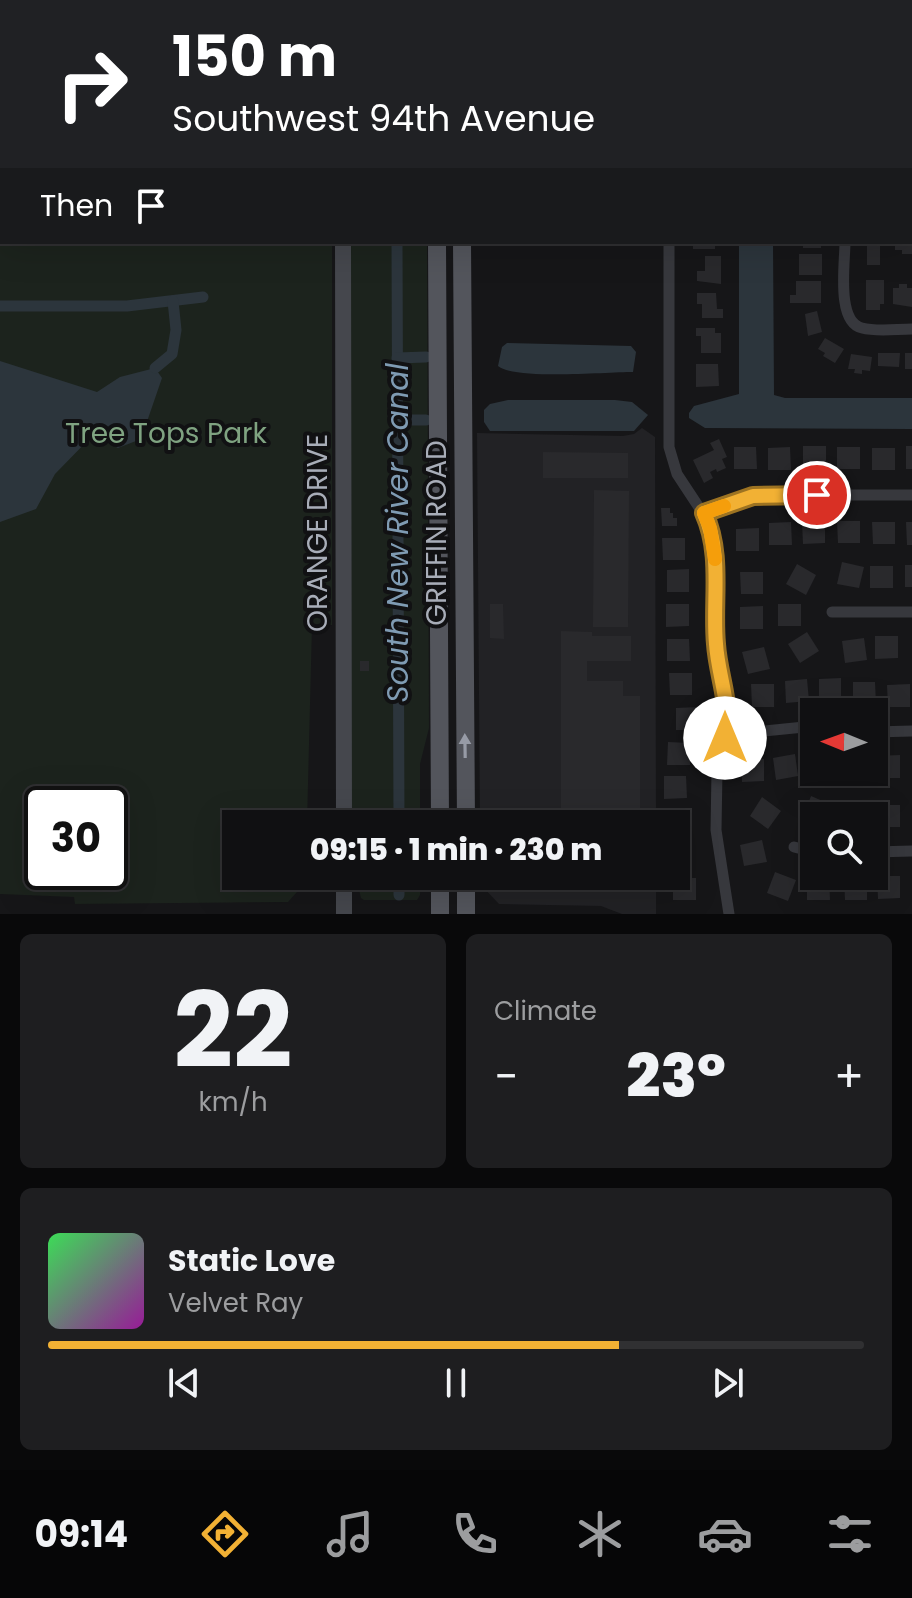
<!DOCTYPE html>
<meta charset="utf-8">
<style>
:root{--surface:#101012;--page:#1e1e20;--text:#f1f3f6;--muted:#9c9d9f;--line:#303032;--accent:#f2b134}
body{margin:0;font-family:Poppins,sans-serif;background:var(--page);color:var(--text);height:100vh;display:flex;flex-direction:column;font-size:30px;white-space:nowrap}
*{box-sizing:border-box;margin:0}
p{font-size:26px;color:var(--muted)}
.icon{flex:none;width:44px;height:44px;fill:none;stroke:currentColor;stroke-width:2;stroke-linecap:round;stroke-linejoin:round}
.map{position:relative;height:914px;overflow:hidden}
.panel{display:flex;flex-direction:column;gap:20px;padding:20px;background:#09090a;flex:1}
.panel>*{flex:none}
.top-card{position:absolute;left:0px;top:0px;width:912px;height:244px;box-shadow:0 8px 32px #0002,0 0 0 2px var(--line);background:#202124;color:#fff;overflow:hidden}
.needle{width:52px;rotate:271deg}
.fabs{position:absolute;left:800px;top:698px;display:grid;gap:16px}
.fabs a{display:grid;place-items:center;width:88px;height:88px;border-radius:0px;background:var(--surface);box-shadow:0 8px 32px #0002,0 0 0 2px var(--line);font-size:40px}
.speed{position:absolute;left:24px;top:786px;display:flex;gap:16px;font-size:40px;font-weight:700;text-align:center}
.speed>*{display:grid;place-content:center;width:104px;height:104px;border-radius:50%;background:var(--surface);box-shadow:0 8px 32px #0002,0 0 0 2px var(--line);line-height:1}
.speed .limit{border:4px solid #111;border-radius:12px;background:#fff;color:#111}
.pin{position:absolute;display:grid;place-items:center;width:68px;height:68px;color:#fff;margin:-34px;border:4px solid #fff;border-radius:50%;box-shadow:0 2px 8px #0007}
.me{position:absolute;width:88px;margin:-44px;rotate:0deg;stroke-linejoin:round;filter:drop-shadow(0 0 6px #0008)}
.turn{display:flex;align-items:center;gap:28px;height:168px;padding:0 40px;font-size:36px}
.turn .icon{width:104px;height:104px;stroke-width:2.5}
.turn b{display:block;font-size:56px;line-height:68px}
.then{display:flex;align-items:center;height:76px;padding:0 40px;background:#0003;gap:16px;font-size:30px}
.big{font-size:60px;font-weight:800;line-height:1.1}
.panel .tile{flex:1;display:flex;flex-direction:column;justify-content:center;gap:12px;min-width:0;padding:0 28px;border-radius:12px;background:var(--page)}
.panel .dial{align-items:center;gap:0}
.dial b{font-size:104px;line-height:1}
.song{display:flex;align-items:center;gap:24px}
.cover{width:96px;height:96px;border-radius:12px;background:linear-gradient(135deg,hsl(130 70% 55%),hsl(300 70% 35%))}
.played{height:8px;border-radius:4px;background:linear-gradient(90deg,var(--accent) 70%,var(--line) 70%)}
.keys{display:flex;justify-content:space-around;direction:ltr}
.heat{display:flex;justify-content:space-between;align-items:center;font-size:44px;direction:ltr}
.panel .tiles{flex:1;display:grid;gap:20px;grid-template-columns:1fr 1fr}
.tile:last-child{grid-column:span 2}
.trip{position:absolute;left:222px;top:810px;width:468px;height:80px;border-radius:0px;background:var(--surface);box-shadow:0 8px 32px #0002,0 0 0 2px var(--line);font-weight:800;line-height:80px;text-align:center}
.tabs{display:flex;height:128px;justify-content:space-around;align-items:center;background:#060607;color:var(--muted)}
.tabs .icon{width:56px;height:56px}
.tabs .on{color:var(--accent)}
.tabs b{font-size:36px;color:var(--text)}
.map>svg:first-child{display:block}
.built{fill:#222225}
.green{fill:#1c231d;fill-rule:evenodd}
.water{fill:#2c353c}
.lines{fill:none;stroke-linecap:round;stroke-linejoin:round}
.canal{stroke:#2c353c;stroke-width:11}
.building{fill:#29292c}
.street{stroke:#37383d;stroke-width:11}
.secondary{stroke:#45474d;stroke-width:16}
.primary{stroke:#53555c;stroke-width:18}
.oneway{fill:#979ba6}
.route-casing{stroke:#9d7322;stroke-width:20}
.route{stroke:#f2b134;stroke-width:14}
.slow{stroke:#f59e0b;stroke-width:14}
.labels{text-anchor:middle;stroke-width:8;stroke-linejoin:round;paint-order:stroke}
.park-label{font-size:28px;fill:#7fa381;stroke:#111113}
.street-label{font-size:28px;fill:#a8adb8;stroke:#111113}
.water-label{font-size:30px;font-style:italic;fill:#7f9bb3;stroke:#111113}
</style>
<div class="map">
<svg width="912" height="914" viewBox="0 0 912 914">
<rect width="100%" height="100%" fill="#161618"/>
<!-- built -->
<g class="built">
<path d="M642 428 655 437 656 824H480L477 433 623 436 634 434Z"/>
<path d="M480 876H656V914H622L601 906 499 904 480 884Z"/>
</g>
<!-- green -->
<g class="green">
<path d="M0 44 2 242H332V625L312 626 307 824H236V876H306V882L288 902 75 904 74 897 0 894ZM42 804H110V872H42Z"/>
<path d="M349 242H427L429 728 420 764V824H351Z"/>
<path d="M352 876H421L420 895 417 900H364L361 898 359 890H352Z"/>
</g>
<!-- water -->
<g class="water">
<path d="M739 242H773L774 395 785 398H912V429L705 428 689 418V413L694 406 739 394Z"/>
<path d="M507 343 631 346 636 352 633 372C606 372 515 380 498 366L502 347Z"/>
<path d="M0 361 97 392 120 377 155 368 162 378 141 439 118 448 93 435 55 474 36 509 0 522Z"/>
<path d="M508 400H615L632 402 648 415 634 431H490L484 422V410L490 404Z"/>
</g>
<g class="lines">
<!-- canal -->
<g class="canal">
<path d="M395 0V2"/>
<path d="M397 242 399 824"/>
<path d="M0 306H127L203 297"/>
<path d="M397 358 426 357"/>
<path d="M155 368 172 354 176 330 173 301"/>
<path d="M398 420H426"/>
<path d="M399 876V895"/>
</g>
</g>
<!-- building -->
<g class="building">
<rect x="693" y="242" width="22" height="7"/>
<rect x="803" y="242" width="18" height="6"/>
<rect x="867" y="242" width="13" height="23"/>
<path d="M895 242H912V254H902V250H895Z"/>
<rect x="799" y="254" width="23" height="21"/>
<path d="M705 256H721V284L697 281V271H705Z"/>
<path d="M866 280H884V304H880V310H866Z"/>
<path d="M796 281H821V303H790V295H796Z"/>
<path d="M899 284H907V288H912V307L893 304V288H899Z"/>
<path d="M697 293H716L717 309H723V318H702V304H697Z"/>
<path d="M817 311 822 332 808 336 805 314Z"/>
<path d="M696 328H715V333H721V353H701V336H696Z"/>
<path d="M825 338 844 349 835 363 823 356 825 353 818 349Z"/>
<path d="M878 353H900L899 367 878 366Z"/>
<rect x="905" y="353" width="7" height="16"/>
<path d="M851 354 872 357 870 371 862 370V374L854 373 855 369H848Z"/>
<path d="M696 364H718L719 386 696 387Z"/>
<path d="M719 439 727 457 722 459 726 468 717 472 716 469 710 472 713 478 704 483 693 460 714 450 710 443Z"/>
<rect x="803" y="446" width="23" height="22"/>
<rect x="906" y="446" width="6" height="23"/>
<path d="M734 447H756L757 469H734Z"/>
<path d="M790 447 791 470H768V448Z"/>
<rect x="837" y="447" width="23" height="22"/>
<rect x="872" y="448" width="23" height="22"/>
<path d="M543 452 628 453V478H543Z"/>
<path d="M594 490 629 491 628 627H593Z"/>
<path d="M661 508H670V513H673V518H677V526H662Z"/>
<path d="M825 521V543L803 544 802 522Z"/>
<path d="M837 521H860V543H838Z"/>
<path d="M791 522 792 545H769V523Z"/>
<path d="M872 522H895V544H873Z"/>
<path d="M906 522H912V545H907Z"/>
<path d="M759 528V551H736V529Z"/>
<path d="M662 538H685V560H663Z"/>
<path d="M842 562 864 567 859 588 837 584Z"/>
<path d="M797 564 816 575 806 595 786 584Z"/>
<rect x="905" y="565" width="7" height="22"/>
<rect x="870" y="566" width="23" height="22"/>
<path d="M689 569V592H667V570Z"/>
<path d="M740 572H763V594H741Z"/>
<path d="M490 604H503L504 639 490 638Z"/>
<path d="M666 604H689V626L666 627Z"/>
<rect x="778" y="604" width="23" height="22"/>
<path d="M763 606V629H740V607Z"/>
<path d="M561 631 592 632V636H631V661H587V681H623V696H640V823L561 824Z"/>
<path d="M807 632 819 651 800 663 788 644Z"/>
<path d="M875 636H898V658L875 659Z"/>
<path d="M864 638 867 660 845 663 842 641Z"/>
<path d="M667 639H689L690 661H667Z"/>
<path d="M764 647 770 669 748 674 742 652Z"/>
<rect x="360" y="661" width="9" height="10"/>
<path d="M669 673H692V695H670Z"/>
<path d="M841 678V701H819V679Z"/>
<path d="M807 679 809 701 786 703 785 681Z"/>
<path d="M853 682H875L876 704 853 705Z"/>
<path d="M751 684H774V707H752Z"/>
<path d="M910 684V707H888L887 685Z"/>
<path d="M698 707 699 730H676V708Z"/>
<path d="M668 742 690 743V765H667Z"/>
<path d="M808 752H814V774L808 775Z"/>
<path d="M795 754 798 776 776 780 773 758Z"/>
<path d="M900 755V778H878L877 756Z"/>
<path d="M742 759H764V781L742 782Z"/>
<path d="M843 772H866V777L843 778Z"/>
<path d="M664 776H686L687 798 664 799Z"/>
<path d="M811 796 832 805 828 816H814V821L803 817Z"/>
<path d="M762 797 781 811 768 829 750 816Z"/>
<rect x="877" y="805" width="23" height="22"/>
<path d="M866 806V816H843V807Z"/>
<path d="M665 811H688V833H676V824H666Z"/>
<path d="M762 840 767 862 744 866 740 845Z"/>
<path d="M676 845H690V868L676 867Z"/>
<path d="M775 872 796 880 788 901 767 893Z"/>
<rect x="560" y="876" width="38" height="15"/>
<path d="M877 876H900V898L878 899Z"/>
<path d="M829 877 830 900H807V878Z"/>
<rect x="673" y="878" width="23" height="22"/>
<path d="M844 878H867V900H845Z"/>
</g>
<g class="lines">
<!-- street -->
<g class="street">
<path d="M668 0V2"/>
<path d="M845 2V0"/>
<path d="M910 95H912"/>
<path d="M910 212H912"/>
<path d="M669 242V447L677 474 708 521 714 550 715 641 728 714 717 771 716 830 729 914"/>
<path d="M845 242C845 263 836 322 862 328 877 332 896 329 912 329"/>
<path d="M704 513 743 498 764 495H912"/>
<path d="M832 612H912"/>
<path d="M727 730 744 733 814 726"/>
<path d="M874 732 912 731"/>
<path d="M794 847 814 852"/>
<path d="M874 852 912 851"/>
</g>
<!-- secondary -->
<g class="secondary">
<path d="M342 0V2"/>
<path d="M343 242 344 824"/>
<path d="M344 876V914"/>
</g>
<!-- primary -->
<g class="primary">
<path d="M447 0V2"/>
<path d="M461 0V2"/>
<path d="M437 242 440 824"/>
<path d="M462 242 466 824"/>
<path d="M440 876V914"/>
<path d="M466 876V914"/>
</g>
</g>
<!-- one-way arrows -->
<defs><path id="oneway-solid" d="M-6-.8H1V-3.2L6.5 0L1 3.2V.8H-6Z" transform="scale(2)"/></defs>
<use class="oneway" href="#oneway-solid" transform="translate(465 746) rotate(-91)"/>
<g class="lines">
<defs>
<path id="route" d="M725 738C732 706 718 676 716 644 712 601 723 555 704 513L753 496 817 495"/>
</defs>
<!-- route casing -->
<use href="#route" class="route-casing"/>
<!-- route -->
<use href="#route" class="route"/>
<!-- slow -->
<path class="slow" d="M715 559 710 528 704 513 724 506"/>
</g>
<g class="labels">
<!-- park labels -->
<g class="park-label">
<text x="166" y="443">Tree Tops Park</text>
</g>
<!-- street labels -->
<g class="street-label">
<text transform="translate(317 533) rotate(-90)" y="10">ORANGE DRIVE</text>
<text transform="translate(436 533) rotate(-90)" y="10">GRIFFIN ROAD</text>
</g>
<!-- water labels -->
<g class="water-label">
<text transform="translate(398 533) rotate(-90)" y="10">South New River Canal</text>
</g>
</g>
</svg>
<div class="fabs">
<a><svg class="needle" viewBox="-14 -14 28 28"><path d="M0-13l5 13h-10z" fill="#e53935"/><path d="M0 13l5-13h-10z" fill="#9c9d9f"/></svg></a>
<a><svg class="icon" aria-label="search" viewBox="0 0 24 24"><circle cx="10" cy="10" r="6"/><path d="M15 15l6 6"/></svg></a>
</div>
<div class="speed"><div class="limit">30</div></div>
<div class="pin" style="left:817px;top:495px;background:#d93025"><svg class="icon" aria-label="arrive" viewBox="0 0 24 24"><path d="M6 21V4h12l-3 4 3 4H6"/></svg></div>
<svg class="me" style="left:725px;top:738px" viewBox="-20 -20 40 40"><circle r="19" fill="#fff"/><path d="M0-13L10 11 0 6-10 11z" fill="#f2b134"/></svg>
<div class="trip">09:15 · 1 min · 230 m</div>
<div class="top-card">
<div class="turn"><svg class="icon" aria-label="right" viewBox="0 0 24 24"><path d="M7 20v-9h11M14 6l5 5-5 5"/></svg><div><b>150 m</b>Southwest 94th Avenue</div></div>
<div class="then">Then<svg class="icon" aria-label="arrive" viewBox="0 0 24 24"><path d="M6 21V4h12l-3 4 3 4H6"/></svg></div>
</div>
</div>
<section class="panel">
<div class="tiles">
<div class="tile dial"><b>22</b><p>km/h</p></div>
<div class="tile"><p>Climate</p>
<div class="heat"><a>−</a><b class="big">23°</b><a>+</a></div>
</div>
<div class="tile">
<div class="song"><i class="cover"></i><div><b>Static Love</b><p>Velvet Ray</p></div></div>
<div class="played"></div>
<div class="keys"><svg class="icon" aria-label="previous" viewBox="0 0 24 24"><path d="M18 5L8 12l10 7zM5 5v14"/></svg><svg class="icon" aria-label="pause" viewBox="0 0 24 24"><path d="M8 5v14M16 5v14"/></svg><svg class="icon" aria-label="next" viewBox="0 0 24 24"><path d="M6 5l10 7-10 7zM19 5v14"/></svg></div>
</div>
</div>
</section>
<nav class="tabs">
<b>09:14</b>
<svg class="icon on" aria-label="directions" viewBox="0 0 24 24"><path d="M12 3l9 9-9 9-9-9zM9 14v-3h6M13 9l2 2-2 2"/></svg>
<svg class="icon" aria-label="music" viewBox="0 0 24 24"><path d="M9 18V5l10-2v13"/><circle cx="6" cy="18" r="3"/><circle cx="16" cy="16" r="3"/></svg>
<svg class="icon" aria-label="phone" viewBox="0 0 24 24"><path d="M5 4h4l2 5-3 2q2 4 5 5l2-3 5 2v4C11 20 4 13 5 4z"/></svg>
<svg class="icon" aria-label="climate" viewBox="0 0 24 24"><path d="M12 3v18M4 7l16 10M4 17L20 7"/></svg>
<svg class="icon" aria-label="car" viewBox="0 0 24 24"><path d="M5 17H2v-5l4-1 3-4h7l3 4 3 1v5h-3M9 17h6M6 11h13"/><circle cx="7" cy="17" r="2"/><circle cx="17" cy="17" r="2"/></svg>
<svg class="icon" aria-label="filters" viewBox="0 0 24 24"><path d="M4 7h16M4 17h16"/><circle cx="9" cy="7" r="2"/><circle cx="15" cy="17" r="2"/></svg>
</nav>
